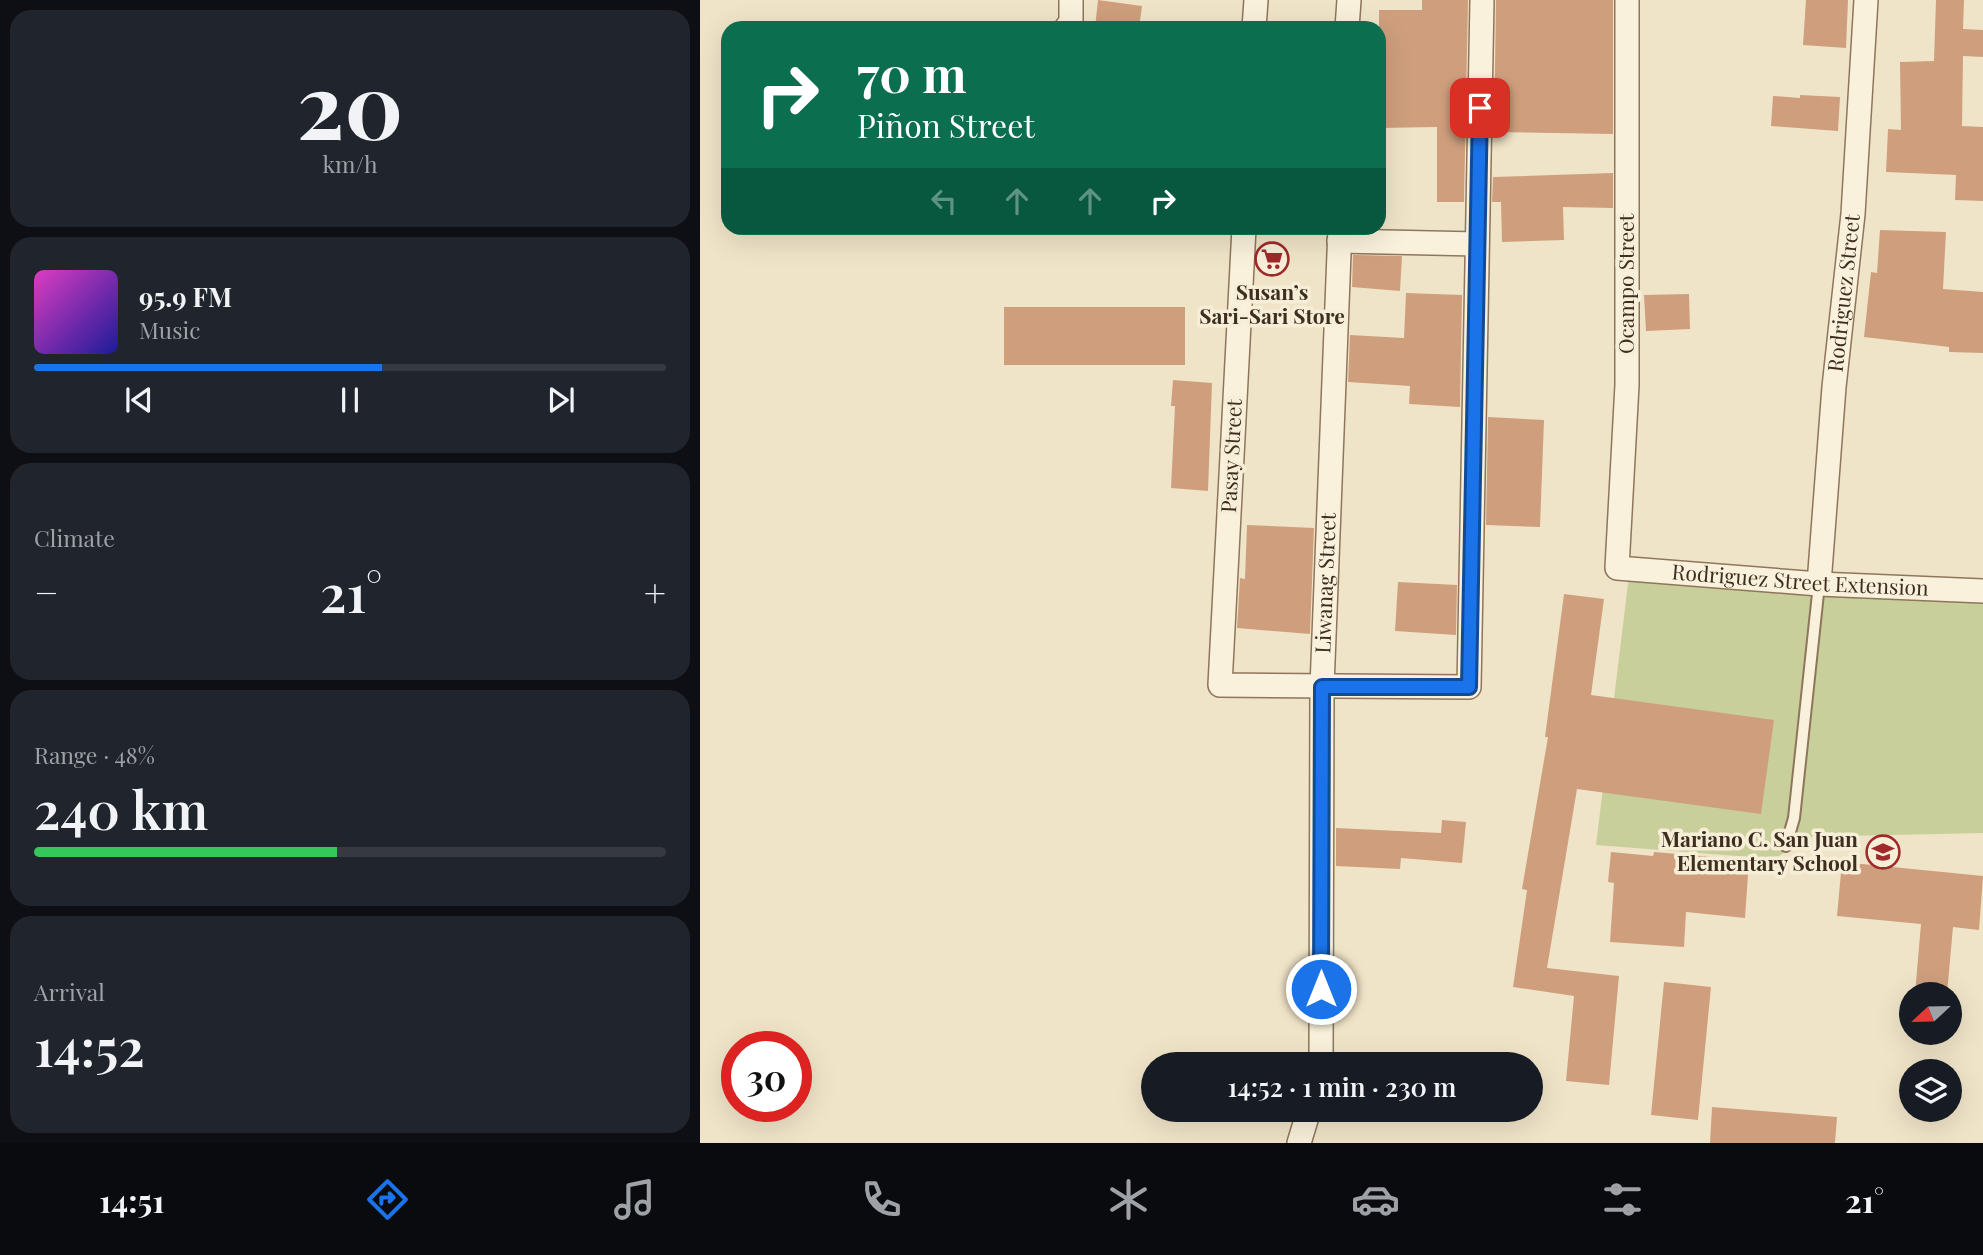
<!DOCTYPE html>
<meta charset="utf-8">
<style>
:root{--surface:#171b24;--page:#20242c;--text:#f1f3f6;--muted:#9ea1a6;--line:#363941;--accent:#1a73e8}
body{margin:0;font-family:"Playfair Display",serif;background:var(--page);color:var(--text);height:100vh;display:flex;flex-direction:column;font-size:26px;white-space:nowrap}
*{box-sizing:border-box;margin:0}
p{font-size:23px;color:var(--muted)}
.icon{flex:none;width:38px;height:38px;fill:none;stroke:currentColor;stroke-width:2;stroke-linecap:round;stroke-linejoin:round}
.map{position:relative;flex:1;overflow:hidden}
.drawer{display:flex;flex-direction:column;gap:10px;padding:10px;background:#0d0f14;width:700px}
.drawer>*{flex:none}
.top-card{position:absolute;left:21px;top:21px;width:665px;height:214px;border-radius:21px;box-shadow:0 7px 28px #0002;background:#0b6e4f;color:#fff;overflow:hidden}
.needle{width:46px;rotate:248deg}
.controls{position:absolute;left:1199px;top:982px;display:grid;gap:14px}
.controls a{display:grid;place-items:center;width:63px;height:63px;border-radius:50%;background:var(--surface);box-shadow:0 7px 28px #0002;font-size:35px}
.speed{position:absolute;left:21px;top:1031px;display:flex;gap:14px;font-size:35px;font-weight:700;text-align:center}
.speed>*{display:grid;place-content:center;width:91px;height:91px;border-radius:50%;background:var(--surface);box-shadow:0 7px 28px #0002;line-height:1}
.speed .limit{border:10px solid #d22;background:#fff;color:#111}
.pin{position:absolute;display:grid;place-items:center;width:60px;height:60px;color:#fff;margin:-30px;border-radius:14px;box-shadow:0 4px 10px #0006}
.me{position:absolute;width:77px;margin:-38px;rotate:0deg;stroke-linejoin:round;filter:drop-shadow(0 0 5px #0008)}
.turn{display:flex;align-items:center;gap:24px;height:147px;padding:0 21px;font-size:32px}
.turn .icon{width:91px;height:91px;stroke-width:2.5}
.turn b{display:block;font-size:49px;line-height:60px}
.lanes{display:flex;align-items:center;height:66px;padding:0 21px;background:#0003;justify-content:center;gap:35px;direction:ltr}
.lanes .off{opacity:.35}
.big{font-size:52px;font-weight:600;line-height:1.1}
.drawer .widget{flex:1;display:flex;flex-direction:column;justify-content:center;gap:10px;min-width:0;padding:0 24px;border-radius:21px;background:var(--page)}
.drawer .dial{align-items:center;gap:0}
.dial b{font-size:91px;line-height:1}
.song{display:flex;align-items:center;gap:21px}
.cover{width:84px;height:84px;border-radius:10px;background:linear-gradient(135deg,hsl(310 70% 55%),hsl(240 70% 35%))}
.played{height:7px;border-radius:4px;background:linear-gradient(90deg,var(--accent) 55%,var(--line) 55%)}
.keys{display:flex;justify-content:space-around;direction:ltr}
.heat{display:flex;justify-content:space-between;align-items:center;font-size:38px;direction:ltr}
.charge{height:10px;border-radius:5px;background:linear-gradient(90deg,#34c759 48%,var(--line) 0)}
.trip{position:absolute;left:441px;top:1052px;width:402px;height:70px;border-radius:35px;background:var(--surface);box-shadow:0 7px 28px #0002;font-weight:600;line-height:70px;text-align:center}
.tabs{display:flex;height:112px;justify-content:space-around;align-items:center;background:#090b0e;color:var(--muted)}
.tabs .icon{width:49px;height:49px}
.tabs .current{color:var(--accent)}
.tabs b{font-size:32px;color:var(--text)}
main{display:flex;flex:1;min-height:0}
.map>svg:first-child{display:block}
.grass{fill:#c9cf9b}
.building{fill:#cf9f7d}
.lines{fill:none;stroke-linecap:round;stroke-linejoin:round}
.lane-casing{stroke:#8d765c;stroke-width:14}
.street-casing{stroke:#8d765c;stroke-width:26}
.lane{stroke:#faf1dc;stroke-width:10}
.street{stroke:#faf1dc;stroke-width:23}
.route-casing{stroke:#114b97;stroke-width:18}
.route{stroke:#1a73e8;stroke-width:12}
.labels{text-anchor:middle;stroke-width:7;stroke-linejoin:round;paint-order:stroke}
.street-label{font-size:21px;fill:#3d2e20;stroke:#f7eed8}
.poi-label{font-size:21px;font-weight:bold;fill:#3d2e20;stroke:#f7eed8}
</style>
<main>
<section class="drawer">
<div class="widget dial"><b>20</b><p>km/h</p></div>
<div class="widget">
<div class="song"><i class="cover"></i><div><b>95.9 FM</b><p>Music</p></div></div>
<div class="played"></div>
<div class="keys"><svg class="icon" aria-label="previous" viewBox="0 0 24 24"><path d="M18 5L8 12l10 7zM5 5v14"/></svg><svg class="icon" aria-label="pause" viewBox="0 0 24 24"><path d="M8 5v14M16 5v14"/></svg><svg class="icon" aria-label="next" viewBox="0 0 24 24"><path d="M6 5l10 7-10 7zM19 5v14"/></svg></div>
</div>
<div class="widget"><p>Climate</p>
<div class="heat"><a>−</a><b class="big">21°</b><a>+</a></div>
</div>
<div class="widget"><p>Range · 48%</p><b class="big">240 km</b><div class="charge"></div></div>
<div class="widget"><p>Arrival</p><b class="big">14:52</b></div>
</section>
<div class="map">
<svg width="1283" height="1143" viewBox="0 0 1283 1143">
<rect width="100%" height="100%" fill="#f0e4c8"/>
<!-- grass -->
<path class="grass" d="M929 576 1283 600V833L1101 837 1076 859 896 845Z"/>
<!-- building -->
<g class="building">
<path d="M398 0 442 6 439 28H395Z"/>
<path d="M722 0H768L764 202H737V127L679 128V10H722Z"/>
<path d="M796 0H913V134L794 132Z"/>
<path d="M1106 0H1148L1146 48 1103 45Z"/>
<path d="M1236 0H1264L1263 29 1283 30V57L1263 56 1262 126 1283 127V201L1255 200 1256 175 1186 172 1188 129 1201 130 1200 62 1234 61Z"/>
<path d="M1100 95 1140 97 1138 131 1071 126 1073 96 1100 98Z"/>
<path d="M913 173V208L863 207 864 240 802 242 801 202H792L793 177Z"/>
<path d="M1180 230 1246 232 1243 289 1283 292V353L1249 352V347L1164 337 1171 272 1177 273Z"/>
<path d="M653 255 702 256 700 291 652 287Z"/>
<path d="M706 293 762 295 760 407 709 404 710 386 648 382 650 335 704 338Z"/>
<path d="M989 294 990 329 946 331 944 295Z"/>
<rect x="304" y="307" width="181" height="58"/>
<path d="M473 380 512 383 508 491 471 488 475 406H471Z"/>
<path d="M788 417 844 420 840 527 786 525Z"/>
<path d="M547 525 614 528 610 634 537 628 540 578 545 579Z"/>
<path d="M698 582 757 585 756 635 695 631Z"/>
<path d="M864 594 904 599 891 695 1074 720 1061 814 877 789 847 968 919 976 909 1085 866 1081 874 996 813 987 827 890 822 889 848 737H845Z"/>
<path d="M742 820 766 822 762 863 701 858 700 869 636 866V828L741 833Z"/>
<path d="M911 852 953 856 954 852 1049 860 1045 918 986 912 984 947 910 942 914 883 908 882Z"/>
<path d="M1142 862 1283 876 1279 930 1253 927 1247 994H1215L1221 924 1137 916Z"/>
<path d="M964 982 1011 987 998 1120 951 1115Z"/>
<path d="M1012 1107 1137 1117 1135 1143H1010Z"/>
</g>
<g class="lines">
<defs>
<path id="lane" d="M1086 846 1094 818 1119 584"/>
<g id="street">
<path id="s1" d="M927 0V385L917 568 1119 584 1283 591"/>
<path d="M366 28 371 22V0"/>
<path d="M554 28 556 0"/>
<path d="M647 28 649 0"/>
<path d="M544 228 520 685 769 687 782 0"/>
<path d="M639 241 777 244"/>
<path id="s2" d="M1119 584 1134 387 1153 214 1166 0"/>
<path id="s3" d="M621 1064 622 687 640 228"/>
<path d="M599 1143 609 1110"/>
</g>
</defs>
<!-- lane casing -->
<use href="#lane" class="lane-casing"/>
<!-- street casing -->
<use href="#street" class="street-casing"/>
<!-- lane -->
<use href="#lane" class="lane"/>
<!-- street -->
<use href="#street" class="street"/>
</g>
<g class="lines">
<defs>
<path id="route" d="M621 989 622 687H769L780 108"/>
</defs>
<!-- route casing -->
<use href="#route" class="route-casing"/>
<!-- route -->
<use href="#route" class="route"/>
</g>
<!-- icons -->
<defs>
<symbol id="supermarket-ring" viewBox="-11 -11 22 22"><circle r="9.5" fill="#f7eed8" stroke="#9e2a2b" stroke-width="1.5"/><path d="M-6-5.5h2.5l.6 2H6L4.5 2H-2.5L-4.4-4H-6ZM-1.5 3.2a1.3 1.3 0 1 0 .1 0ZM3 3.2a1.3 1.3 0 1 0 .1 0Z" fill="#9e2a2b"/></symbol>
<symbol id="school-ring" viewBox="-11 -11 22 22"><circle r="9.5" fill="#f7eed8" stroke="#9e2a2b" stroke-width="1.5"/><path d="M0-5L7-2L0 1L-7-2ZM-4 1L0 2.5L4 1V4Q0 6-4 4Z" fill="#9e2a2b"/></symbol>
</defs>
<g fill-rule="evenodd">
<use href="#supermarket-ring" x="553" y="240" width="38" height="38"/>
<use href="#school-ring" x="1164" y="833" width="38" height="38"/>
</g>
<g class="labels">
<!-- street labels -->
<g class="street-label">
<text transform="translate(927 284) rotate(-90)" y="7">Ocampo Street</text>
<text dy="7" stroke="none"><textPath href="#s2" startOffset="292">Rodriguez Street</textPath></text>
<text transform="translate(532 456) rotate(-87)" y="7">Pasay Street</text>
<text dy="7" stroke="none"><textPath href="#s1" startOffset="752">Rodriguez Street Extension</textPath></text>
<text dy="7" stroke="none"><textPath href="#s3" startOffset="481">Liwanag Street</textPath></text>
</g>
<!-- poi labels -->
<g class="poi-label">
<text x="572" y="300">Susan’s<tspan x="572" dy="24">Sari-Sari Store</tspan></text>
<text x="1158" y="847" text-anchor="end">Mariano C. San Juan<tspan x="1158" dy="24">Elementary School</tspan></text>
</g>
</g>
</svg>
<div class="controls">
<a><svg class="needle" viewBox="-14 -14 28 28"><path d="M0-13l5 13h-10z" fill="#e53935"/><path d="M0 13l5-13h-10z" fill="#9ea1a6"/></svg></a>
<a><svg class="icon" aria-label="layers" viewBox="0 0 24 24"><path d="M12 4l9 5-9 5-9-5zM3 14l9 5 9-5"/></svg></a>
</div>
<div class="speed"><div class="limit">30</div></div>
<div class="pin" style="left:780px;top:108px;background:#d93025"><svg class="icon" aria-label="arrive" viewBox="0 0 24 24"><path d="M6 21V4h12l-3 4 3 4H6"/></svg></div>
<svg class="me" style="left:621px;top:989px" viewBox="-20 -20 40 40"><circle r="17" fill="#1a73e8" stroke="#fff" stroke-width="3"/><path d="M0-11L8 9 0 5-8 9z" fill="#fff"/></svg>
<div class="trip">14:52 · 1 min · 230 m</div>
<div class="top-card">
<div class="turn"><svg class="icon" aria-label="right" viewBox="0 0 24 24"><path d="M7 20v-9h11M14 6l5 5-5 5"/></svg><div><b>70 m</b>Piñon Street</div></div>
<div class="lanes"><svg class="icon off" aria-label="left" viewBox="0 0 24 24"><path d="M17 20v-9H6M10 6l-5 5 5 5"/></svg><svg class="icon off" aria-label="ahead" viewBox="0 0 24 24"><path d="M12 20V5M6 11l6-6 6 6"/></svg><svg class="icon off" aria-label="ahead" viewBox="0 0 24 24"><path d="M12 20V5M6 11l6-6 6 6"/></svg><svg class="icon" aria-label="right" viewBox="0 0 24 24"><path d="M7 20v-9h11M14 6l5 5-5 5"/></svg></div>
</div>
</div>
</main>
<nav class="tabs">
<b>14:51</b>
<svg class="icon current" aria-label="directions" viewBox="0 0 24 24"><path d="M12 3l9 9-9 9-9-9zM9 14v-3h6M13 9l2 2-2 2"/></svg>
<svg class="icon" aria-label="music" viewBox="0 0 24 24"><path d="M9 18V5l10-2v13"/><circle cx="6" cy="18" r="3"/><circle cx="16" cy="16" r="3"/></svg>
<svg class="icon" aria-label="phone" viewBox="0 0 24 24"><path d="M5 4h4l2 5-3 2q2 4 5 5l2-3 5 2v4C11 20 4 13 5 4z"/></svg>
<svg class="icon" aria-label="climate" viewBox="0 0 24 24"><path d="M12 3v18M4 7l16 10M4 17L20 7"/></svg>
<svg class="icon" aria-label="car" viewBox="0 0 24 24"><path d="M5 17H2v-5l4-1 3-4h7l3 4 3 1v5h-3M9 17h6M6 11h13"/><circle cx="7" cy="17" r="2"/><circle cx="17" cy="17" r="2"/></svg>
<svg class="icon" aria-label="filters" viewBox="0 0 24 24"><path d="M4 7h16M4 17h16"/><circle cx="9" cy="7" r="2"/><circle cx="15" cy="17" r="2"/></svg>
<b>21°</b>
</nav>
